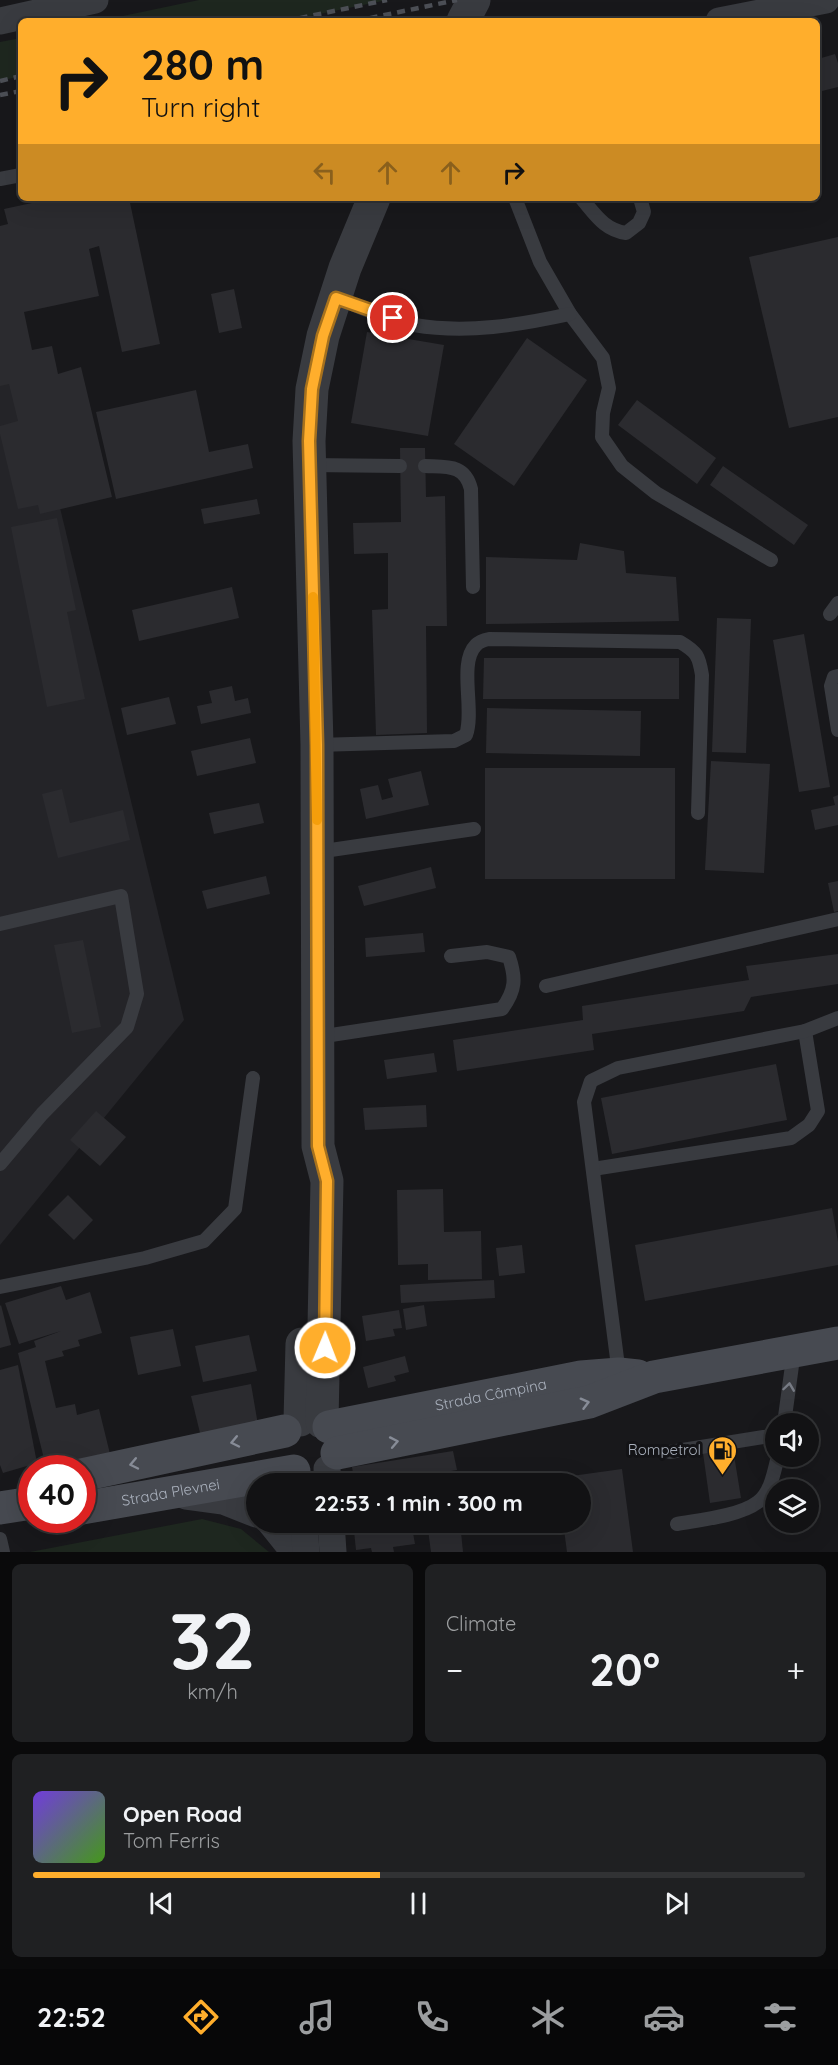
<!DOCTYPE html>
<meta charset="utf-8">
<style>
:root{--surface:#121214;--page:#1f2022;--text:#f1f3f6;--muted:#9c9ea0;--line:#313234;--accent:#ffae2c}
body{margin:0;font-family:Quicksand,sans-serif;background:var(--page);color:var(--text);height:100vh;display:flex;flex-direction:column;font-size:22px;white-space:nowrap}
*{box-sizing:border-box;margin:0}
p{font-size:20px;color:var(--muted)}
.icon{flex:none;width:33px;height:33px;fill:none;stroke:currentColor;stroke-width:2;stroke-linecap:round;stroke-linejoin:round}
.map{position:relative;height:1552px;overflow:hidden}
.side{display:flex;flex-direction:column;gap:12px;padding:12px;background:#0a0a0b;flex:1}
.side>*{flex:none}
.hud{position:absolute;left:18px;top:18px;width:802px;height:183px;border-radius:9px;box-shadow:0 6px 24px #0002,0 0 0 2px var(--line);background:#ffae2c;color:#111;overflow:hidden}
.buttons{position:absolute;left:765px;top:1413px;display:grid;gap:12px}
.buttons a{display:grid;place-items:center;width:54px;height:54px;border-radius:50%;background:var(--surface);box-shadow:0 6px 24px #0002,0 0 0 2px var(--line);font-size:30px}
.speed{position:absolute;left:18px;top:1455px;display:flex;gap:12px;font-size:30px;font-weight:700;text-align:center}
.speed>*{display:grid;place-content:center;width:78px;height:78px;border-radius:50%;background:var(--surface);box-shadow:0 6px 24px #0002,0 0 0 2px var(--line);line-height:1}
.speed .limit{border:9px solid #d22;background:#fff;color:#111}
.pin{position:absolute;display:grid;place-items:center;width:51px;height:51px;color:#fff;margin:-26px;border:3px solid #fff;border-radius:50%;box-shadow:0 2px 6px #0007}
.me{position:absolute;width:66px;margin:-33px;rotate:1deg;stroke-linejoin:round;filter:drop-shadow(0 0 4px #0008)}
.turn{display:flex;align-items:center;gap:21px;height:126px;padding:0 24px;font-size:27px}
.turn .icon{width:78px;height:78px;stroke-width:2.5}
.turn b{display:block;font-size:42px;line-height:51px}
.lanes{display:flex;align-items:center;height:57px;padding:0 24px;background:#0003;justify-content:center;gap:30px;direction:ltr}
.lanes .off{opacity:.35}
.big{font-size:45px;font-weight:700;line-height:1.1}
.side .card{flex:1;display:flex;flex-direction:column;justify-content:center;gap:9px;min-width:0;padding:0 21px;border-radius:9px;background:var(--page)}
.side .dial{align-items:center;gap:0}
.dial b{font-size:78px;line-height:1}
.song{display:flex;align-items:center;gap:18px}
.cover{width:72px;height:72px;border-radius:9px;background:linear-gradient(135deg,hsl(260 70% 55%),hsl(100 70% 35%))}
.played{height:6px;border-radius:3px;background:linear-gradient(90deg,var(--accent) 45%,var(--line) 45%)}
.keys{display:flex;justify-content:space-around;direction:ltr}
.heat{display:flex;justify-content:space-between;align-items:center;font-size:33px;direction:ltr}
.side .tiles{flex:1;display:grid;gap:12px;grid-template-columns:1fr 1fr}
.card:last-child{grid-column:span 2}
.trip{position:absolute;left:246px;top:1473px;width:345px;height:60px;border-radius:30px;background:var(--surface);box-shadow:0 6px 24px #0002,0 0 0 2px var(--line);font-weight:700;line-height:60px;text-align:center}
.dock{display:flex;height:96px;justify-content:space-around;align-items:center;background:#070708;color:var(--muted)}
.dock .icon{width:42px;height:42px}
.dock .current{color:var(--accent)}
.dock b{font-size:27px;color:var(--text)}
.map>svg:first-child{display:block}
.built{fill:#242428}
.green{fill:#1e271f}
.building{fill:#2b2b2f}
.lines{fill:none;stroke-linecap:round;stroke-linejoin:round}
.service{stroke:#393b40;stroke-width:14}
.minor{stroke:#393b40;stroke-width:27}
.tertiary{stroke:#393b40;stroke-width:33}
.secondary{stroke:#474a51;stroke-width:33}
.rail{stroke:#4c4f56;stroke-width:4.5;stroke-dasharray:8 6;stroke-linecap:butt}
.oneway{stroke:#777b84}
.oneway2{stroke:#878c97}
.route-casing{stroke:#a6711d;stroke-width:15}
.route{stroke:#ffae2c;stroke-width:10}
.slow{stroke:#f59e0b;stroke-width:10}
.labels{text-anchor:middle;stroke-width:6;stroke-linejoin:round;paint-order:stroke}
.street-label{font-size:15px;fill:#a9b0bc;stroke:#131316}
.poi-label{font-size:15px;fill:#a9b0bc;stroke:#131316;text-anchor:end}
</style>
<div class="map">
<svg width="838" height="1552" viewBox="0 0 838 1552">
<rect width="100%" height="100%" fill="#18181b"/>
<!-- built -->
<path class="built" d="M0 260 184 1020 0 1245Z"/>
<!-- green -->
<g class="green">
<path d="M199 0H387L286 21H99Z"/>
<path d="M21 38V76L0 81V42Z"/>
<path d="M202 1519 241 1529 269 1552H30Z"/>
</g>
<!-- building -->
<g class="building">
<path d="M835 54 838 63V87L818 92V59Z"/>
<path d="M55 198H129L160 344 122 352 99 246 89 249 99 296 24 312 32 350 52 346 58 374 81 367 112 497 40 514 38 505 18 509 0 434V426L18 421 9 384 0 386V226L8 224 4 209Z"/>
<path d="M838 237V417L789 428 749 257Z"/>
<path d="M234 289 242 328 219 333 211 294Z"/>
<path d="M367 332 444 345 428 436 351 423Z"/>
<path d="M527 338 587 380 514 486 454 444Z"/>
<path d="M196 390 209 452 248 444 253 468 116 499 96 412Z"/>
<path d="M637 400 716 458 697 484 618 425Z"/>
<path d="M400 448H425L426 497 445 496 447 626H426L427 733 376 735 372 610 388 609V553L354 554 353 523 401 522Z"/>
<path d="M723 466 808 525 794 545 710 485Z"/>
<path d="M257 499 260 514 204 524 201 509Z"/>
<path d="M57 518 76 610 67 612 85 699 47 707 11 527Z"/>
<path d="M580 543 624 551 626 573 676 577 679 621 486 624V557L577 560Z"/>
<path d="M232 587 239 618 139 641 132 610Z"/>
<path d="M717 618 751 619 746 753 712 752Z"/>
<path d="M804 634 830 787 799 792 773 640Z"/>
<path d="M484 658H679V699H483Z"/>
<path d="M232 686 235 701 248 698 251 713 201 724 197 706 212 703 209 691Z"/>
<path d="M169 697 176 724 127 735 121 708Z"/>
<path d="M487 708 641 711 640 756 486 753Z"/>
<path d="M250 738 256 763 197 776 191 751Z"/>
<path d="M711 761 770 764 764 873 705 870Z"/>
<rect x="485" y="768" width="190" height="111"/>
<path d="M421 771 429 805 366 819 360 789 378 785 382 800 393 797 388 779Z"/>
<path d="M62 789 70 823 123 810 130 840 58 858 42 794Z"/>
<path d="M838 795V825L815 830 811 810 835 805 833 797Z"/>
<path d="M259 803 264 823 214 834 209 813Z"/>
<path d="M431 867 436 888 364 906 358 886Z"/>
<path d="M266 876 270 894 207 909 202 891Z"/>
<path d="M838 881V911L834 912 828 883Z"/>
<path d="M423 933 425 952 366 957 365 938Z"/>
<path d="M83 940 101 1027 72 1033 54 945Z"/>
<path d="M838 954V984L751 997 744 1011 592 1034 594 1050 457 1071 453 1040 583 1020 582 1006 749 980 746 966Z"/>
<path d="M434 1053 437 1072 387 1079 384 1060Z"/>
<path d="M776 1064 787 1120 612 1154 601 1098Z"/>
<path d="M426 1105 427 1127 365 1130 363 1108Z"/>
<path d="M96 1111 126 1137 100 1166 70 1140Z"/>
<path d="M443 1189 444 1232 481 1231 482 1279 428 1280V1264L398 1265 397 1190Z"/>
<path d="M68 1195 93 1220 74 1240 48 1215Z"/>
<path d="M832 1208 838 1242V1265L645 1301 635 1245Z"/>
<path d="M522 1245 525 1273 499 1276 496 1248Z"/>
<path d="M494 1280 495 1298 401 1303 400 1285Z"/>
<path d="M61 1286 66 1300 90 1292 102 1333 78 1340 80 1346 62 1351 64 1356 45 1361 56 1408 75 1404 77 1415 99 1409 110 1454 46 1467 18 1353 36 1347 34 1341 61 1331 19 1344 5 1303Z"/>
<path d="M1 1305 11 1345 0 1348V1306Z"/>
<path d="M424 1305 427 1326 406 1330 403 1309Z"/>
<path d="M399 1310 402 1328 393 1329 395 1336 366 1341 362 1316Z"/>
<path d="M173 1329 181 1366 138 1375 130 1337Z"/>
<path d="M249 1335 257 1371 203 1382 195 1346Z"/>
<path d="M405 1356 409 1372 394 1376 396 1381 368 1388 363 1367Z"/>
<path d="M18 1365 37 1463 3 1473 0 1465V1370Z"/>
<path d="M251 1384 258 1425 201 1437 191 1396Z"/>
<path d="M733 1449 741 1498 710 1503 703 1453Z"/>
<path d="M453 1451 457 1470 376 1484H355L352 1467Z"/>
<path d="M622 1469 633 1552H567L563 1522H580V1484H558L557 1478Z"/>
<path d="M361 1522H411L415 1544 393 1547 394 1552H372L371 1548 356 1550 354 1531H363Z"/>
<path d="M427 1522H460L463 1552H431Z"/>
</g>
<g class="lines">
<!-- service -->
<g class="service">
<path d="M0 179 21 175"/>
<path d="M515 198 540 262 570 314 603 358 609 388 603 413 602 437 622 466 656 493 771 560"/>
<path d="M581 198C595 214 604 230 626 233L639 223 644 212 640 198"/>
<path d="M336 298C358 306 392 322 414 325 467 334 519 325 570 314"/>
<path d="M310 465 400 466"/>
<path d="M425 466C447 467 465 464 471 489L473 587"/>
<path d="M830 614 838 603"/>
<path d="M838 676 834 677 831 686 838 730"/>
<path d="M317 745 454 741 466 735C475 710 458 663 476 645 479 642 484 640 489 639L680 642C697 652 699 656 702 675L698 813"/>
<path d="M317 852 474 829"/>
<path d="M0 924 121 896 137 994 127 1027 42 1114 0 1164"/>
<path d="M546 986 838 919"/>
<path d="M318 1037 502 1009C516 990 516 978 509 957L487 952 451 956"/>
<path d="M593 1169 791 1138 809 1125 818 1111 805 1031"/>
<path d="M0 1287 145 1258 204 1241 235 1209 253 1078"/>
<path d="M619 1374 584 1102 591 1081 618 1068 805 1031 838 1018"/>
<path d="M784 1424 794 1351"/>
<path d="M670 1452 776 1435"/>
<path d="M677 1524C699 1520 740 1516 758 1502 771 1492 774 1472 778 1456"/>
<path d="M0 1539 3 1552"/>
</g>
<!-- minor -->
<g class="minor">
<path d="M0 21 95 0"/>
<path d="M719 21 826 0"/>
<path d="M327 1469 328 1484"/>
<path d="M186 1496 223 1501 256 1514"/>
<path d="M270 1522 294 1552"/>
<path d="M304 1522 306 1552"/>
<path d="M331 1522 333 1552"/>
</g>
<!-- tertiary -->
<g class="tertiary">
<path d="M463 21 474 0"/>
<path d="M300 1420 302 1344"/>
<path d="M322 1422 327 1181 318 1146 317 745 309 441 312 389 323 336 345 268 374 198"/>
</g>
<!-- secondary -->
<g class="secondary">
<path id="s1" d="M329 1427 581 1377 619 1374 638 1376"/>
<path d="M337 1453 589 1402 654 1377 838 1343"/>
<path d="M82 1475 285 1431"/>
<path d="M0 1508 32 1503"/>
<path id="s2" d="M82 1508 294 1471"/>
</g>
<!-- rail -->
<g class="rail">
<path d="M286 21 387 0"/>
<path d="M356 21 457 0"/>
<path d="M0 81 21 76"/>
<path d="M0 95 21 91"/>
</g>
</g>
<!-- one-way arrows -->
<defs><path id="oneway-chevron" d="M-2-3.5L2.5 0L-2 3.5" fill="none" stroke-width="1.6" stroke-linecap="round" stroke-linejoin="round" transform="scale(1.5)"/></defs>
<use class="oneway" href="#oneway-chevron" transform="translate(789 1387) rotate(-82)"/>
<g class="oneway2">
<use href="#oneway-chevron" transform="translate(585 1403) rotate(-15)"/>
<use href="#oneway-chevron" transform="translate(235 1442) rotate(168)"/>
<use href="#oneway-chevron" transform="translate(394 1442) rotate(-11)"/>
<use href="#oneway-chevron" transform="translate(134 1464) rotate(168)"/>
</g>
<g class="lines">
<defs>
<path id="route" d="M325 1348 327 1181 318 1146 317 745 309 441 312 389 323 336 336 298 393 318"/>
</defs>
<!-- route casing -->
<use href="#route" class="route-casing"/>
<!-- route -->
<use href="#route" class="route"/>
<!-- slow -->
<path class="slow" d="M313 597 317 820"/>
</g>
<!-- icons -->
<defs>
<symbol id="fuel-pin" viewBox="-11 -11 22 30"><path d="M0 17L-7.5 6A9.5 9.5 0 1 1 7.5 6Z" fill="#ffae2c" stroke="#131316"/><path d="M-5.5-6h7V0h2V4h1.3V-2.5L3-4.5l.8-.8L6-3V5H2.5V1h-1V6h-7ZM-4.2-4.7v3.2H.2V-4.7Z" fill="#111"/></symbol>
</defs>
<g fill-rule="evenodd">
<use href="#fuel-pin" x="706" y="1434" width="33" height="45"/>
</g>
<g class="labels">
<!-- street labels -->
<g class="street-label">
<text dy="5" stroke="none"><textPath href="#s1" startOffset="165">Strada Câmpina</textPath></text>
<text dy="5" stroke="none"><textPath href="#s2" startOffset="90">Strada Plevnei</textPath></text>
</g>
<!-- poi labels -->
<g class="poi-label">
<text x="701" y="1455">Rompetrol</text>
</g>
</g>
</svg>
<div class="buttons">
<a><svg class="icon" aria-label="sound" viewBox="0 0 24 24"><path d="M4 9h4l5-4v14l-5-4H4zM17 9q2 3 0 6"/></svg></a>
<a><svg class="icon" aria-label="layers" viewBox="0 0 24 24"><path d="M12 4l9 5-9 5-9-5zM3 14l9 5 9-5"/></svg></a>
</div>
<div class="speed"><div class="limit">40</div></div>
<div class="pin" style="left:393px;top:318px;background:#d93025"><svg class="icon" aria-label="arrive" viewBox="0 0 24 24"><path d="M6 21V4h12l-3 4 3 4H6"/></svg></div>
<svg class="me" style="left:325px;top:1348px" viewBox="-20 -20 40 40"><circle r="17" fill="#ffae2c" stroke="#fff" stroke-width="3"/><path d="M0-11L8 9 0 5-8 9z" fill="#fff"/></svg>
<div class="trip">22:53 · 1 min · 300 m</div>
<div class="hud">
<div class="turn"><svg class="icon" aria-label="right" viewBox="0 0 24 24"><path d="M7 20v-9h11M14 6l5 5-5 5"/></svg><div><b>280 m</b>Turn right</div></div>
<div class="lanes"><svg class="icon off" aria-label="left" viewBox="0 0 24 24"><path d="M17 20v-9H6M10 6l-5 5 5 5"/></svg><svg class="icon off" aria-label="ahead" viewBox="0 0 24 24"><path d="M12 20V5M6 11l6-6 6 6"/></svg><svg class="icon off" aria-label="ahead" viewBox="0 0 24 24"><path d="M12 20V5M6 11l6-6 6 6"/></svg><svg class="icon" aria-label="right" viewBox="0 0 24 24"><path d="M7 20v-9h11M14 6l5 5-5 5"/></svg></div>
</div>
</div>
<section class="side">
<div class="tiles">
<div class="card dial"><b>32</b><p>km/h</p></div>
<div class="card"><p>Climate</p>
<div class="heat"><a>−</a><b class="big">20°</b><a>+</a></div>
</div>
<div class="card">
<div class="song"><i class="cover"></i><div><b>Open Road</b><p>Tom Ferris</p></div></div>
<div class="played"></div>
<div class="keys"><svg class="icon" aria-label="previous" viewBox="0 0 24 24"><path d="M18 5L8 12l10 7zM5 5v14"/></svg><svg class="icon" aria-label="pause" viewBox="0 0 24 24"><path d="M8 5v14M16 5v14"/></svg><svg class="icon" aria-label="next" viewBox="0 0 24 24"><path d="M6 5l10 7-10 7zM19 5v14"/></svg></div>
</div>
</div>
</section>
<nav class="dock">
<b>22:52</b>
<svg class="icon current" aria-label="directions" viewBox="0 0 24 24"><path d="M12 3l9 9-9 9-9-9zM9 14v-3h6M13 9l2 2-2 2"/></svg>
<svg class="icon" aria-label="music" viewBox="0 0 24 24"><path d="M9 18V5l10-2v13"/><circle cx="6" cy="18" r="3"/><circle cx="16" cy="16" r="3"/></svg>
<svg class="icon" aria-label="phone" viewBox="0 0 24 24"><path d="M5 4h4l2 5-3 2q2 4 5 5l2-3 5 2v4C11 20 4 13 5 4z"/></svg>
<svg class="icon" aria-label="climate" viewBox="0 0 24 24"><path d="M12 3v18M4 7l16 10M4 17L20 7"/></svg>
<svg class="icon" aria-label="car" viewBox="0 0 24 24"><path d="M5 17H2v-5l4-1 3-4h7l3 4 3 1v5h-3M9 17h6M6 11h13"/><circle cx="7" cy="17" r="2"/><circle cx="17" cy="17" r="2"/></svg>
<svg class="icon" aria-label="filters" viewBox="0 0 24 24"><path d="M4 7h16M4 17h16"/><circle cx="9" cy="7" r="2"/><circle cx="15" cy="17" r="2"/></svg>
</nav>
